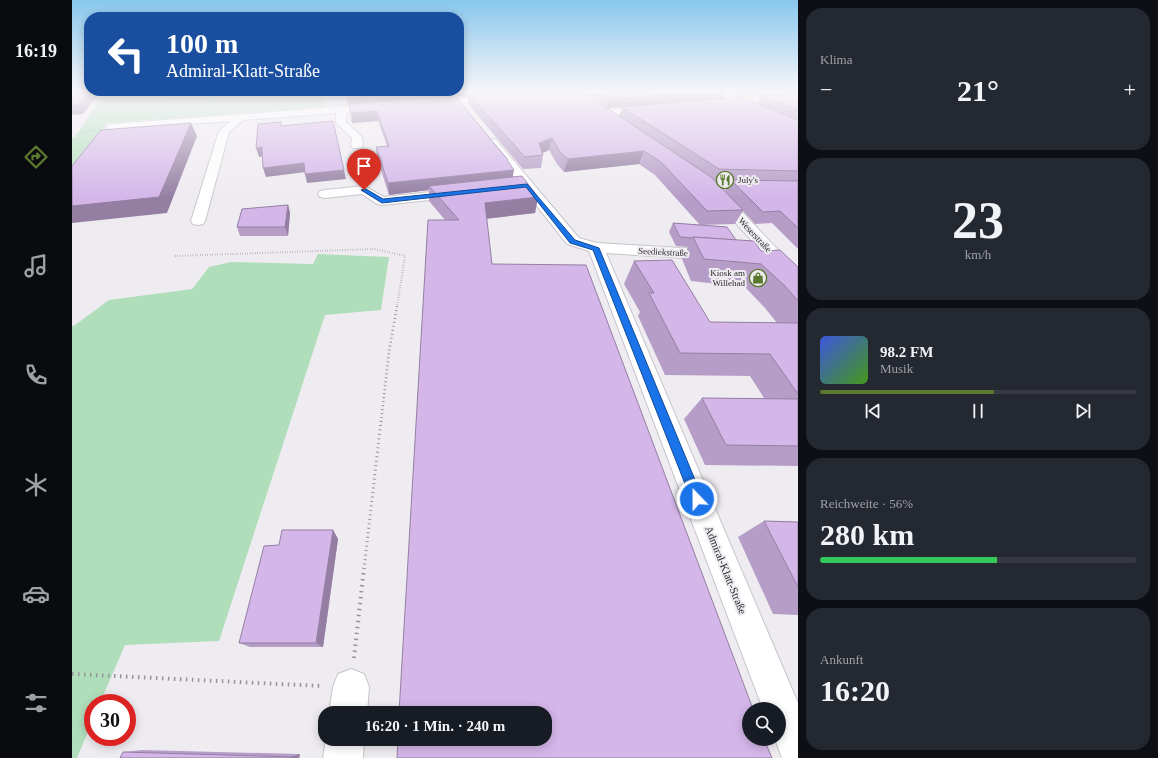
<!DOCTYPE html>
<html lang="de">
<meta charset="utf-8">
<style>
:root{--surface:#171b24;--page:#242831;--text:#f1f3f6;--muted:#9ea1a6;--line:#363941;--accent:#5b792e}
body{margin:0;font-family:Georgia,serif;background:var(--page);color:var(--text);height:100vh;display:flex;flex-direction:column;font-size:15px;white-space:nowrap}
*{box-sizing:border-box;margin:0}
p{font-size:13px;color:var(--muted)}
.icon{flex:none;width:22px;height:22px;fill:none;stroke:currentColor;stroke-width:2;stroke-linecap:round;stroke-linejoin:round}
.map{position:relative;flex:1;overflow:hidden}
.sheet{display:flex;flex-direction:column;gap:8px;padding:8px;background:#0d0f14;width:360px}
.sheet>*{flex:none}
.guide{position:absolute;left:12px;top:12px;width:380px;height:84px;border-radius:16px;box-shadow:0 2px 10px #0003;background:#1a4fa0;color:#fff;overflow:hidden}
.tools{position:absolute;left:670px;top:702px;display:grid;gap:8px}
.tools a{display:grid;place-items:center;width:44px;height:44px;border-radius:50%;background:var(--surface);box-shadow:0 2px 10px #0003;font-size:20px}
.speed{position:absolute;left:12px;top:694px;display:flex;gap:8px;font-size:20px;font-weight:700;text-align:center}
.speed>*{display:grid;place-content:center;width:52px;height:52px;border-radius:50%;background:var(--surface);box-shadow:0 2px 10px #0003;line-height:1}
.speed .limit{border:6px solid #d22;background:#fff;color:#111}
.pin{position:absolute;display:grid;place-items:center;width:34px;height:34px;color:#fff;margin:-41px -17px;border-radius:50% 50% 50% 0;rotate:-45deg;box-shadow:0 0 4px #0007}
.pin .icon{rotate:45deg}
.me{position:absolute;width:44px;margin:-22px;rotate:338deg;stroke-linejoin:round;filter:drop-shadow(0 0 3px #0008)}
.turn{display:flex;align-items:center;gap:14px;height:84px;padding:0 16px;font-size:18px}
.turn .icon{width:52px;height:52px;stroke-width:2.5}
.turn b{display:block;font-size:28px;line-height:34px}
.big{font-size:30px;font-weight:700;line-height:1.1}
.sheet .tile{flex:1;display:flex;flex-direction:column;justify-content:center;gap:6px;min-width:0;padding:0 14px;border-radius:16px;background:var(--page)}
.sheet .dial{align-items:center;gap:0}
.dial b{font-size:52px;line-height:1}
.song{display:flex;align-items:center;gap:12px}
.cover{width:48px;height:48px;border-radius:6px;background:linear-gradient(135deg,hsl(230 70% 55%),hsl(100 70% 35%))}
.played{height:4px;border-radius:2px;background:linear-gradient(90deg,var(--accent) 55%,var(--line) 55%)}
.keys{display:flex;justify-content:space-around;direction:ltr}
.heat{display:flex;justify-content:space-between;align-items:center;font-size:22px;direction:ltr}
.charge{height:6px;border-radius:3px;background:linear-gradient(90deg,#34c759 56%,var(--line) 0)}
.trip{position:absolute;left:246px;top:706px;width:234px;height:40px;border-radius:16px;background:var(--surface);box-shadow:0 2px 10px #0003;font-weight:700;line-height:40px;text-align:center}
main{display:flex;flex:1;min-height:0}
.menu{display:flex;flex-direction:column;width:72px;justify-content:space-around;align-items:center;background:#090b0e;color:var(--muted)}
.menu .icon{width:28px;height:28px}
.menu .selected{color:var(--accent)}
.menu b{font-size:18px;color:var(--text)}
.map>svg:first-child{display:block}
.green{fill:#b0debb}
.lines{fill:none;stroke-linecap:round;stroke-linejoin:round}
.minor-casing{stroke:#c7c4c9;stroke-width:2}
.path-far4{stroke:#969498;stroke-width:1;stroke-dasharray:0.5 1.5;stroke-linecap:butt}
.path-far3{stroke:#969498;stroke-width:2;stroke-dasharray:0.5 2;stroke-linecap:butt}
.path-far2{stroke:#969498;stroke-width:2.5;stroke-dasharray:1 3;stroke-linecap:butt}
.path-far1{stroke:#969498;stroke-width:3;stroke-dasharray:1 3.5;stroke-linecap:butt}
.path{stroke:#969498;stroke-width:4;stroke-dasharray:1.5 4.5;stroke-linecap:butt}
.minor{fill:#fff;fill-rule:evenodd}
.wall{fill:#b69dc8;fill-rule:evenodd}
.shaded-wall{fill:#947fa3}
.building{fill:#d4b6e9;stroke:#947fa3}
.route{fill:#1a73e8;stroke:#114b97}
.labels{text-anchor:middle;stroke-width:4;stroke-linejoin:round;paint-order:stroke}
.far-poi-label{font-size:9px;fill:#2b2a2c;stroke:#efecf1;text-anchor:start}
.far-street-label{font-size:9px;fill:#2b2a2c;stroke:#efecf1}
.street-label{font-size:11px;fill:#2b2a2c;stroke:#efecf1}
</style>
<main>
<nav class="menu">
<b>16:19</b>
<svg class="icon selected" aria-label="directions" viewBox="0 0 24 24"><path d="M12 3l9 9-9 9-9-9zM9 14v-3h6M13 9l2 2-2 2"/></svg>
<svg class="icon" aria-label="music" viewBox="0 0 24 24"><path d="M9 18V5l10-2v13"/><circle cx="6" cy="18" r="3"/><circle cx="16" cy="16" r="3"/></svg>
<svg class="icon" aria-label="phone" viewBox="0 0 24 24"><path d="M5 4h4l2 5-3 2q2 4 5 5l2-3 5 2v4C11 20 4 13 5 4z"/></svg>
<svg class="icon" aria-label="climate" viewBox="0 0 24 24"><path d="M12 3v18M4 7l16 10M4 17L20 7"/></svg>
<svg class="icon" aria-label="car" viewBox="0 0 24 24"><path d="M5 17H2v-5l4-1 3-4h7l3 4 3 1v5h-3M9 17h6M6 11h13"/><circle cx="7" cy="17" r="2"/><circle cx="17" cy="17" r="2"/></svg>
<svg class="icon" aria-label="filters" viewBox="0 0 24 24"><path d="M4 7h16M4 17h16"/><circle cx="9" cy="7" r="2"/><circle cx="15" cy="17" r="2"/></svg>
</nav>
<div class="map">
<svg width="726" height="758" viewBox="0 0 726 758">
<rect width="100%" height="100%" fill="#efecf1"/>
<!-- green -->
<g class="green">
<path d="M33 92H102L97 97C149 97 200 92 251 92L254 107 35 123 0 176V138L3 137Z"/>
<path d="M651 92H719L726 95 668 99Z"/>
<path d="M246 254 317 257 309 310 253 315 147 641 53 645 28 703H21V720L5 758H0V326L3 325 37 300 120 289 137 267 159 262 241 264Z"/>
</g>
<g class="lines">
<defs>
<g id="minor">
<path d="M726 94V100L650 107 645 104 650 101Z"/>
<path d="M426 95 429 96 431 98 429 100 357 106 352 103 357 100Z"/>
<path d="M306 104 311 107 309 109 276 112 274 114V122L290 137 291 146 289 148H281L279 146 280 138 264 123V113L171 120 157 132 133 221 131 224 126 225 121 224 119 221 147 131 158 121 39 130 34 127 39 124Z"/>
<path d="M578 107 583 110 581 112 534 116 529 113 534 110Z"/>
<path d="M420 139 424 140 507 238 525 243 643 250 649 252 651 255 649 258 643 260 534 253 726 703V758H710L703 739H707V709H691L517 251 495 244 416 144 414 142Z"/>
<path d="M292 186 312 197 386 189 391 190 393 193 391 196 386 197 310 205 305 204 290 194 253 198 248 197 246 194 248 191 253 190Z"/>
<path d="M646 191 651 192 726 271V286L720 285 641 198 639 195 641 192Z"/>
<path d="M279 669 292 674 297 687 295 713H257L261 687 266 674Z"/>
<path d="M254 739H292L291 758H251Z"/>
</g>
</defs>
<!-- minor casing -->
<use href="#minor" class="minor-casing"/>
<!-- path-far4 -->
<g class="path-far4">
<path d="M81 94 106 92"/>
<path d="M1 135 23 130"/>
</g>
<!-- path-far3 -->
<path class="path-far3" d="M103 256 302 249 333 256 325 307"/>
<!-- path-far2 -->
<path class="path-far2" d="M309 422 317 352 325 306"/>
<!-- path-far1 -->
<path class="path-far1" d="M292 569 309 421"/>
<!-- path -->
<g class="path">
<path d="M282 658 292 568"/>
<path d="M0 674 249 686"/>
</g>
<!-- minor -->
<use href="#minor" class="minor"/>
</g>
<!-- wall -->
<g class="wall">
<path d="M273 92H653L650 99 685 103 689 96 726 92V249L700 223 683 224 671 211 663 224 628 225 726 267V466L633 465 612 419 630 398H692L678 376 593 375 566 316 568 312 552 284 562 261 638 322 705 323 693 308 673 287 619 281 610 259 616 247 604 246 597 232 601 223 628 225 583 175 567 164 492 172 485 164 477 150 470 153 471 155 469 168 451 169 396 104V96L383 97 436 160V162L441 177 466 197 463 213 414 219 420 264 681 709 373 220 357 201V190L317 195 305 158 304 147 315 146 306 121 280 123 277 105H276ZM550 107 547 116 536 108ZM642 181H658L653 191Z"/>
<path d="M216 205 218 213 216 236H168L165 227Z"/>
<path d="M692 521 726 522V615L701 614 666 537Z"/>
<path d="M261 530 266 539 251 647H178L167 643 207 545Z"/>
<path d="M71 750 228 754 227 758 51 752Z"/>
</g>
<!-- shaded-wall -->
<g class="shaded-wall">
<path d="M16 92H28L11 114 0 115V106Z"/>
<path d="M137 92H192L138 95Z"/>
<path d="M332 92H454L397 94 396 96 276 105 275 96Z"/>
<path d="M632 92H653L650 99 550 107 535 108 538 99Z"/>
<path d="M305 111 306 121 280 123 279 113Z"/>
<path d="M119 123 125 136 95 213 0 223V206Z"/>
<path d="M480 138 477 150 464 156 467 143Z"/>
<path d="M190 147 193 156 187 157 184 148Z"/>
<path d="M572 151 567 164 492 172 496 159Z"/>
<path d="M232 163 234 172 194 177 191 168Z"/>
<path d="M272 170 274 179 235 183 233 174Z"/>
<path d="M442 170 440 181 357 186V190L317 195 316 183Z"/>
<path d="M466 197 463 213 411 219 413 203Z"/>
<path d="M216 205 218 213 216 236 213 227Z"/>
<path d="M261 530 266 539 251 647 244 643Z"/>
<path d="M228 754 227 758H218V757Z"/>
</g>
<!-- building -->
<g class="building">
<path d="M0 92H16L5 105 0 106Z"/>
<path d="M274 92H332L275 96Z"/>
<path d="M422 92H511L639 177 671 210 635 211 589 162 572 151 496 159 488 152 480 138 467 143 471 155 453 157 397 94Z"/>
<path d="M526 92H632L538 99Z"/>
<path d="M726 92V110L689 96Z"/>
<path d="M383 96 436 160H435L442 170 316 183 304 147 317 146 305 111 279 113 277 104Z"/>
<path d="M669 97 726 120V171L647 169 550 107Z"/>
<path d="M261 121 272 170 233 174 232 163 191 168 190 147 184 148 186 124 209 122V126Z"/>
<path d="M119 123 87 197 0 206V166L29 130Z"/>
<path d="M450 176 466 197 413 203 420 264 514 265 681 709H677V739H692L700 758H325L326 739H473V713H327L356 220H387L357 186Z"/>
<path d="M659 180 726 181V228L708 211 691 212Z"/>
<path d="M216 205 213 227H165L170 209Z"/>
<path d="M601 223 655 227 664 240 621 237 622 238 608 237Z"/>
<path d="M621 237 682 241 689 251 708 250 726 267V301L712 285 689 264 632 259Z"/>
<path d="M600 260 638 322 726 323V394L698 354 608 353 577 293H582L562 261Z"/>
<path d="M630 398 726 399V446L654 445Z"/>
<path d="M692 521 726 522V587Z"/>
<path d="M210 530H261L244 643H167L192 546 207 545Z"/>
<path d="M51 752 218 757V758H48Z"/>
</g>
<!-- sky -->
<linearGradient id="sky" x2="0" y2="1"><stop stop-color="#88c7ec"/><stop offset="0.46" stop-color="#f8f6f9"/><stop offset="1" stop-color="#f8f6f9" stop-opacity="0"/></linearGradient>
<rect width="726" height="198" fill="url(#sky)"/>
<!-- route -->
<path class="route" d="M455 184 503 240 527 248 631 499 629 502 625 504 621 502 619 499 521 250 498 243 454 187 310 203 289 190 294 189 311 199Z"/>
<!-- icons -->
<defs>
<symbol id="restaurant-ring" viewBox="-11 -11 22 22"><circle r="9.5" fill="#efecf1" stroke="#5b792e" stroke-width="1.5"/><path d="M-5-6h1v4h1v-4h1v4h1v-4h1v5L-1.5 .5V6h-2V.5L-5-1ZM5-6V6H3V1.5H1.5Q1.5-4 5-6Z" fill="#5b792e"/></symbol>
<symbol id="shop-ring" viewBox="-11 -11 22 22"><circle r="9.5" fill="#efecf1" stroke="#5b792e" stroke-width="1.5"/><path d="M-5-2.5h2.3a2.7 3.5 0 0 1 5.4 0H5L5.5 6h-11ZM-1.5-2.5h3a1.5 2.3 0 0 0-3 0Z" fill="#5b792e"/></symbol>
</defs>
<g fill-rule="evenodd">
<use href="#restaurant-ring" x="643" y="170" width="20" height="20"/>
<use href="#shop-ring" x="676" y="268" width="20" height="20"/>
</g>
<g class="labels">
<!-- far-poi labels -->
<g class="far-poi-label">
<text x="666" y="183">July's</text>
<text x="673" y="276" text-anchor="end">Kiosk am<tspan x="673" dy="10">Willehad</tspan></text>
</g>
<!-- far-street labels -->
<g class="far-street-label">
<text transform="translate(683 235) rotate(47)" y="3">Weserstraße</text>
<text transform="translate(591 252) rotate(3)" y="3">Seediekstraße</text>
</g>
<!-- street labels -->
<g class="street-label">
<text transform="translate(654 570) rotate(68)" y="4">Admiral-Klatt-Straße</text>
</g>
</g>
</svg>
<div class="tools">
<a><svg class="icon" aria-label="search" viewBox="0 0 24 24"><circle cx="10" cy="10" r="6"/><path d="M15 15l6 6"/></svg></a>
</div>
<div class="speed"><div class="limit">30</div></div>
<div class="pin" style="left:292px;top:190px;background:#d93025"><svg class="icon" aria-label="arrive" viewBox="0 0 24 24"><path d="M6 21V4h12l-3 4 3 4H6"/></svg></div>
<svg class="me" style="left:625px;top:499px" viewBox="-20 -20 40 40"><circle r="17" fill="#1a73e8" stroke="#fff" stroke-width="3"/><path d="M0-11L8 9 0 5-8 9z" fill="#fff"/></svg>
<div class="trip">16:20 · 1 Min. · 240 m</div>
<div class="guide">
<div class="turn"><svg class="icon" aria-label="left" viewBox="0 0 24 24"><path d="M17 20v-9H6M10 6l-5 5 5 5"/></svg><div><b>100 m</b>Admiral-Klatt-Straße</div></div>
</div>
</div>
<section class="sheet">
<div class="tile"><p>Klima</p>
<div class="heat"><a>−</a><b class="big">21°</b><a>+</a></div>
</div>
<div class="tile dial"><b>23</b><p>km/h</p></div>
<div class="tile">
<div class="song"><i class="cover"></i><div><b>98.2 FM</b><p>Musik</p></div></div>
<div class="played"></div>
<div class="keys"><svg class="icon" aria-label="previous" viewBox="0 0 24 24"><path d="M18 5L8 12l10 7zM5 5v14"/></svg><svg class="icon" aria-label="pause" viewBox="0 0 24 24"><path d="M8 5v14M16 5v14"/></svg><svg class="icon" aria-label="next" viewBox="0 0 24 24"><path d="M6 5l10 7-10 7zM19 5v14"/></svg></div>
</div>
<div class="tile"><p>Reichweite · 56%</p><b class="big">280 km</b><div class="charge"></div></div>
<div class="tile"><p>Ankunft</p><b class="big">16:20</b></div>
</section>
</main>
